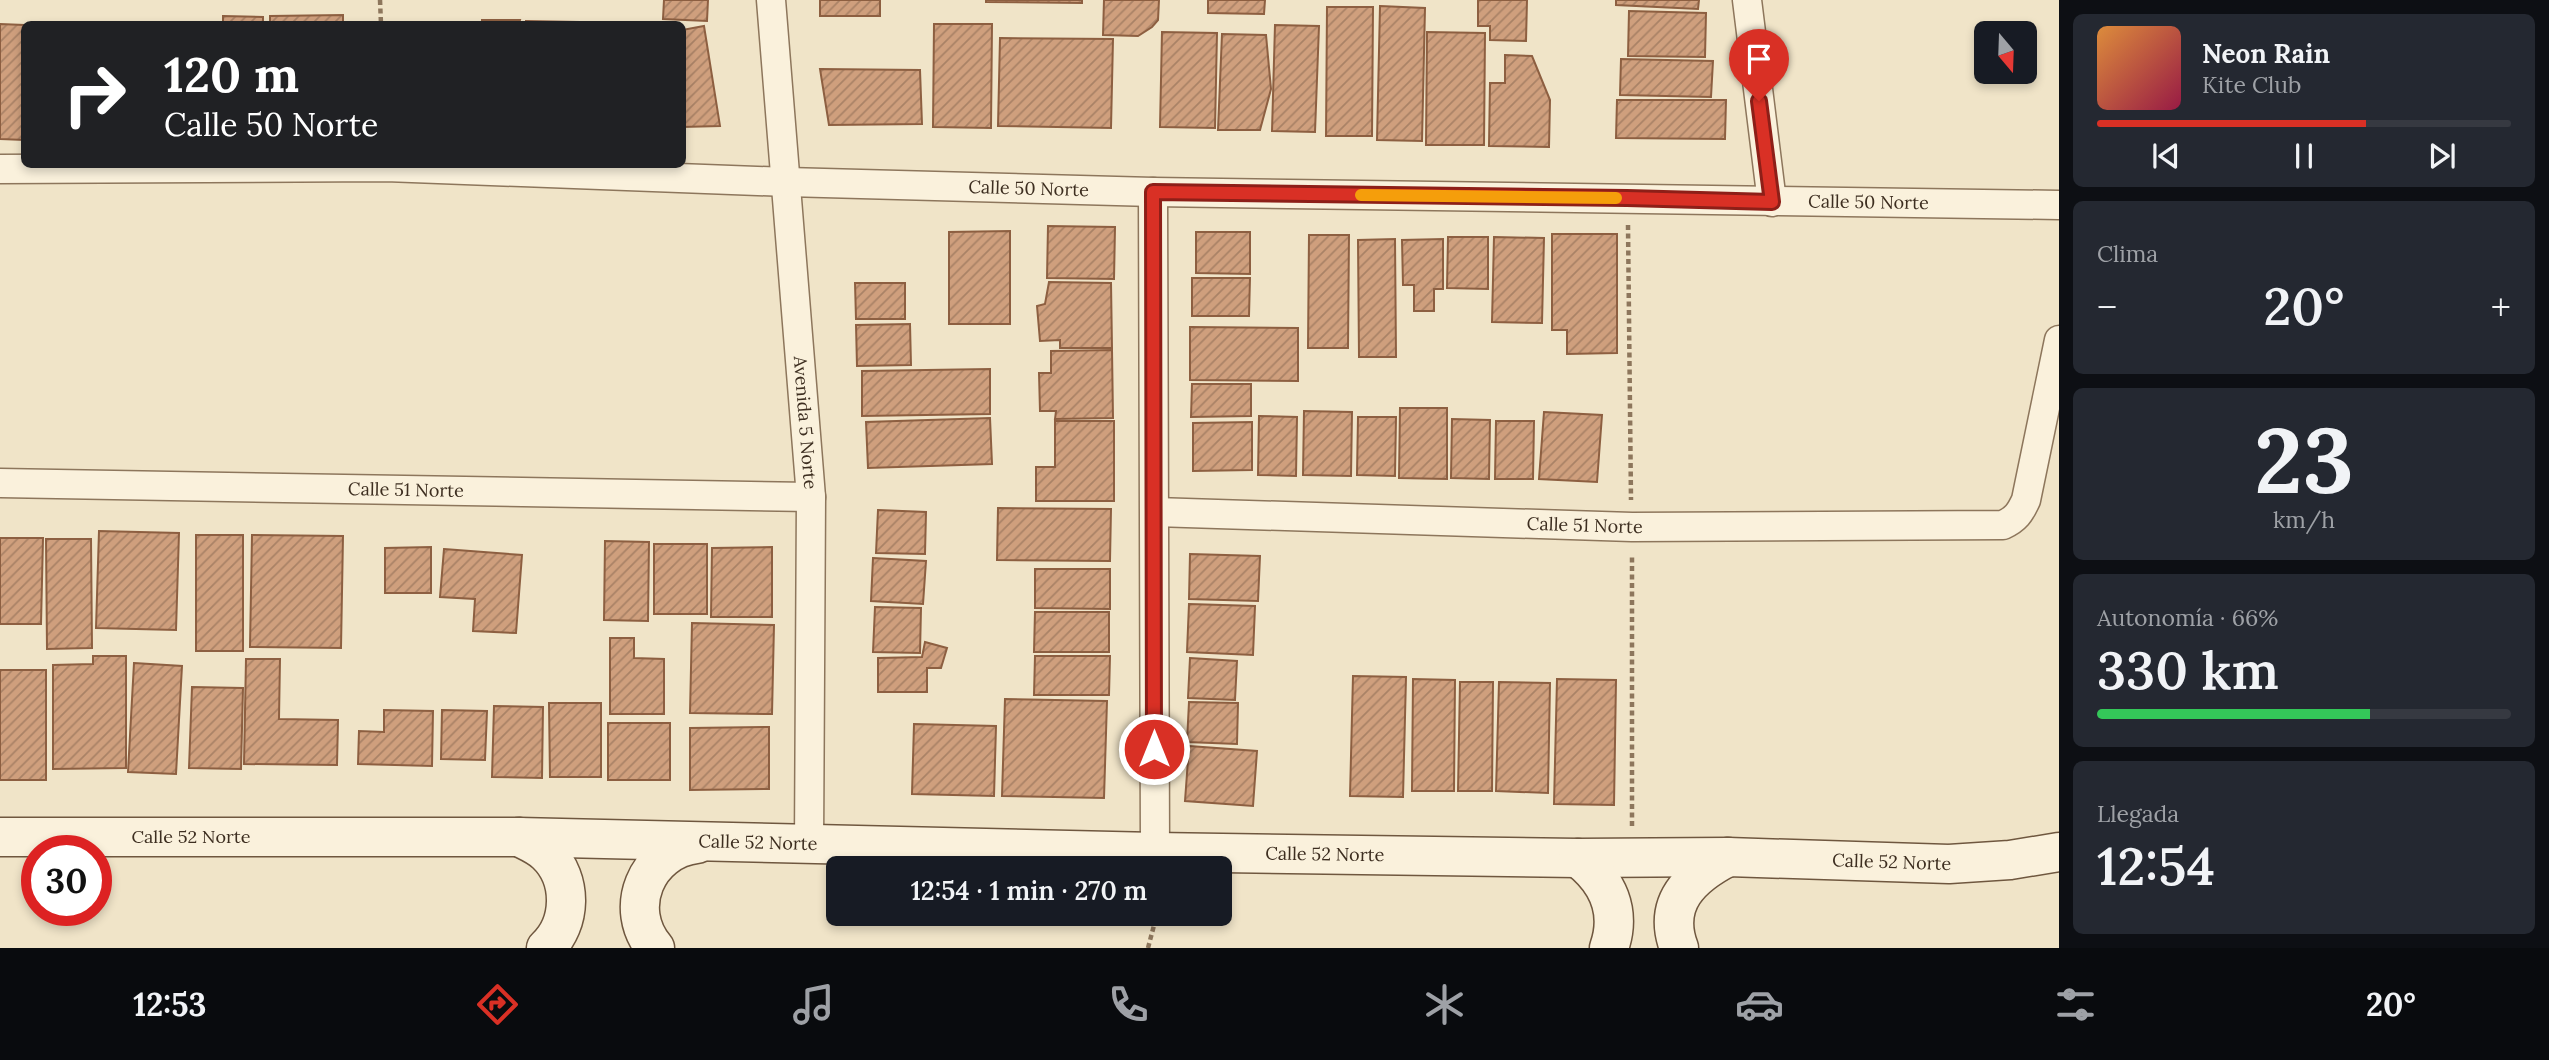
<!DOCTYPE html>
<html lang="es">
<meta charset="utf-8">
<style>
:root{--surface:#171b24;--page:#242831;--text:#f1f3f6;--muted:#9ea1a6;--line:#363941;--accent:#d93025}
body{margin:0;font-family:Lora,serif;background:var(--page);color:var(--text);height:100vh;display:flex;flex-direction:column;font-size:26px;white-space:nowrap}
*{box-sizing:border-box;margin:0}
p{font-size:23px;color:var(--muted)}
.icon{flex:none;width:38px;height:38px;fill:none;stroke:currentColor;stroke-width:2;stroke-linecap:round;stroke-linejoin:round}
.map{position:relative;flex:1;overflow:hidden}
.details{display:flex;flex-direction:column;gap:14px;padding:14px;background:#0d0f14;width:490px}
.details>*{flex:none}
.top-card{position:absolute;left:21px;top:21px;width:665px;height:147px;border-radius:10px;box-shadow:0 4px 10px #0003;background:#202124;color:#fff;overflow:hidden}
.needle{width:46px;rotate:161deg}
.buttons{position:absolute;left:1974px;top:21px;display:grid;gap:14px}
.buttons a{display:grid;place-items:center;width:63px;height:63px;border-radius:10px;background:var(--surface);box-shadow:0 4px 10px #0003;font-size:35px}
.speed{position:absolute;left:21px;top:835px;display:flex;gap:14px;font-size:35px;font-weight:700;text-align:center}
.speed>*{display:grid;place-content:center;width:91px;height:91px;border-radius:50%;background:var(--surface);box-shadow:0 4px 10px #0003;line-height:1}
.speed .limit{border:10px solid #d22;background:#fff;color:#111}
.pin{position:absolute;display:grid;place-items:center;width:60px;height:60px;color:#fff;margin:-72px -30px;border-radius:50% 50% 50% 0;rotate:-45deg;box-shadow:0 0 7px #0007}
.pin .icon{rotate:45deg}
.me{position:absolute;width:77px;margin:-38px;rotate:0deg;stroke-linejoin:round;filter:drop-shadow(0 0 5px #0008)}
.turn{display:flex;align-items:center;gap:24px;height:147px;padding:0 28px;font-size:32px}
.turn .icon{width:91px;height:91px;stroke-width:2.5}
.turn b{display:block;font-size:49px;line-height:60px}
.big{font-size:52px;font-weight:600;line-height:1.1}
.details .tile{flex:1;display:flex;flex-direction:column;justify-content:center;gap:10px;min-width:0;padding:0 24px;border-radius:10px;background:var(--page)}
.details .dial{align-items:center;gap:0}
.dial b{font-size:91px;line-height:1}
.song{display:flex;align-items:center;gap:21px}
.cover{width:84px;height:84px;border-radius:10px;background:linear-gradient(135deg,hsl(30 70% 55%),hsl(340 70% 35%))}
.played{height:7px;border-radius:4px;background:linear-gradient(90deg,var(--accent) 65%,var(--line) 65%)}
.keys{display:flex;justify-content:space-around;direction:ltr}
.heat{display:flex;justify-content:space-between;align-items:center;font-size:38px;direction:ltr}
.charge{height:10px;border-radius:5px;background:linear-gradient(90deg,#34c759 66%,var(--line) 0)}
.trip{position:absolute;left:826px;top:856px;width:406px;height:70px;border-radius:10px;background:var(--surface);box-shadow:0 4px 10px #0003;font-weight:600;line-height:70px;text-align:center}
.tabs{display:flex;height:112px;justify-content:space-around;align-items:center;background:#090b0e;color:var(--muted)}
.tabs .icon{width:49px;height:49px}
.tabs .active{color:var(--accent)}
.tabs b{font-size:32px;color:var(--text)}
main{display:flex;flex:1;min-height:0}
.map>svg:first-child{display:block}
.building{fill:url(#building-hatch);stroke:#8d5f41;stroke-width:2}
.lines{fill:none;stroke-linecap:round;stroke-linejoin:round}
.minor-casing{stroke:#8d765c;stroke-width:31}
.secondary-casing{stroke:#6f573f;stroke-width:41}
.path{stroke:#8d765c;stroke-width:4.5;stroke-dasharray:5 3.5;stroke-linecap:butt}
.minor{stroke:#faf1dc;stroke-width:28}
.secondary{stroke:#faf1dc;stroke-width:38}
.route-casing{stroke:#8d1f18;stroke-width:18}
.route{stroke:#d93025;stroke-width:12}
.slow{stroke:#f59e0b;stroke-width:12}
.labels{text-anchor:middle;stroke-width:7;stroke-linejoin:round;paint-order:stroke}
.street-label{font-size:18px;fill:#3d2e20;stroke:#f7eed8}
</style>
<main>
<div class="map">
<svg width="2059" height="948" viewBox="0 0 2059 948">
<defs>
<pattern id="building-hatch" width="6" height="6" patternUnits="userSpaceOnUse" patternTransform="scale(1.75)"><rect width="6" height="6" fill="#cf9f7d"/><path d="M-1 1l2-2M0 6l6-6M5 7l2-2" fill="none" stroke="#a98266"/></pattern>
</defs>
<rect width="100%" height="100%" fill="#f0e4c8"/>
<!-- building -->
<g class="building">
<path d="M664 0H708L707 21 663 19Z"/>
<rect x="820" y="0" width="60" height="16"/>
<path d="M986 0H1082V3L986 2Z"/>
<path d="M1104 0H1159L1158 20 1152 27 1138 36 1103 35Z"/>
<path d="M1208 0H1265L1264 14 1208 13Z"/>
<path d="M1478 0H1527L1526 41 1490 40V26H1478Z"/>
<path d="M1616 0H1699L1698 9 1616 5Z"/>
<path d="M1380 6 1425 8 1422 141 1377 140Z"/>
<path d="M1327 7H1373L1372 136H1326Z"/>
<path d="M1629 11 1706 13 1705 57 1628 56Z"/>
<path d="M343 15V24H270V16Z"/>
<path d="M223 16 263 17V24H223Z"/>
<path d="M482 20H520L519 24H482Z"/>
<path d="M526 21 579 22V24H526Z"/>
<rect x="584" y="22" width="68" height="2"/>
<path d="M0 24 24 25V140L0 139Z"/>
<path d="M934 24H992L991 128 933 127Z"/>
<path d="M1275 25 1319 26 1315 132 1272 131Z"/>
<path d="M704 26 720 126 682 127V30Z"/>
<path d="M1162 32 1217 33 1215 128 1160 127Z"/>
<path d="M1427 32 1485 33 1484 145H1426Z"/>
<path d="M1222 34 1266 35 1271 89 1260 130H1218Z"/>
<path d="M1000 38 1113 39 1111 128 998 126Z"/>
<path d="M1505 55 1532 56 1550 100 1549 147 1489 146 1490 83H1505Z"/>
<path d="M1621 59 1713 61 1711 97 1620 95Z"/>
<path d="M820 69 920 70 922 124 829 125Z"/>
<path d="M1617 100H1726L1725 139 1616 138Z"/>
<path d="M1048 226 1115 227 1114 279 1047 278Z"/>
<path d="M1010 231V324H949V232Z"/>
<path d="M1196 232H1250V274L1196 273Z"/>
<path d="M1552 234H1617V353L1567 354V330H1552Z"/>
<path d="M1309 235H1349L1348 348H1308Z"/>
<path d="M1448 237H1488V289L1447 288Z"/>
<path d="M1494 237 1544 238 1542 323 1492 322Z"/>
<path d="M1395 239 1396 357H1359L1358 240Z"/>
<path d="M1443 239V289H1434V311H1414V285H1403L1402 240Z"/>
<path d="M1192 278H1250L1249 316H1192Z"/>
<path d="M1049 282 1111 283 1112 348H1060V340L1040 341 1037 306 1045 304Z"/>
<path d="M855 283H905V319H856Z"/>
<path d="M910 324 911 365 857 366 856 325Z"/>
<path d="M1190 327 1298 328V381L1190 380Z"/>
<path d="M1112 350 1113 418 1055 419 1056 411H1040L1039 373H1051V351Z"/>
<path d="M990 369V414L862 416V371Z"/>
<path d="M1192 384H1251V416L1191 417Z"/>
<path d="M1400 408H1447V479L1399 478Z"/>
<path d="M1304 411 1352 412 1351 476 1303 475Z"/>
<path d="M1544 412 1602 415 1597 482 1539 479Z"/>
<path d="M1259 416 1297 417 1296 476 1258 475Z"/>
<path d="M1358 417H1396L1395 476 1357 475Z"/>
<path d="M990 418 992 464 868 468 866 422Z"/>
<path d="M1452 419 1490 420 1489 479 1451 478Z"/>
<path d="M1055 421H1114V501H1036V467H1055Z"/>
<path d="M1496 421H1534L1533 479H1495Z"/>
<path d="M1252 422V470L1193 471V423Z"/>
<path d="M998 508 1111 509 1110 561 997 560Z"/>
<path d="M878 510 926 512 925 554 876 553Z"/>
<path d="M99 531 179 533 176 630 96 628Z"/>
<rect x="196" y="535" width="47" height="116"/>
<path d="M252 535 343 536 341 648 250 647Z"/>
<path d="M0 538H43L41 624H0Z"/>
<path d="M46 539H91L92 648 47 649Z"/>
<path d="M605 541 649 542 648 621 604 620Z"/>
<rect x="654" y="544" width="53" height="70"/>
<path d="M431 547V593H385V548Z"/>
<path d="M772 547V617H711L712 548Z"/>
<path d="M444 549 522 555 516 633 473 631 475 599 440 597Z"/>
<path d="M1190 554 1260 556 1258 601 1189 599Z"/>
<path d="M873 558 926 561 923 604 871 601Z"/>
<path d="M1035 569H1110V609L1035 608Z"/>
<path d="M1189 604 1255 606 1253 655 1187 652Z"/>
<path d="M875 607 921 608 920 653 873 652Z"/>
<path d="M1035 612H1109V652H1034Z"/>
<path d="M692 623 774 625 772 714 690 713Z"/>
<path d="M610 638H634V658L664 659V714H610Z"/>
<path d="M925 642 947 648 941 668H927V692H878V658L922 657Z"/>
<path d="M93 656H126V768L53 769V665L93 664Z"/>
<path d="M1035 656H1110L1109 695H1034Z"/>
<path d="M1190 658 1237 661 1235 700 1188 698Z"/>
<path d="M246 659H280L279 719 338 720 337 765 244 764Z"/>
<path d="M134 663 182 666 176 774 128 772Z"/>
<rect x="0" y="670" width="46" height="110"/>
<path d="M1353 676 1406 677 1403 797 1350 796Z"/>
<path d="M1413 679 1455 680 1454 791H1412Z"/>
<path d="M1557 679 1616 680 1614 805 1554 804Z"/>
<path d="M1460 682H1493L1492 791H1458Z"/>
<path d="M1499 682 1550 683 1548 793 1496 791Z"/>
<path d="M192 687 243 688 241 769 189 768Z"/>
<path d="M1005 699 1107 701 1104 798 1002 796Z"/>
<path d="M1189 702 1238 703 1237 744 1187 742Z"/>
<path d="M549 703H601V777H550Z"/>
<path d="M494 706 543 707 542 778 492 777Z"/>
<path d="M384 710 433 711 432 766 358 764 359 731 384 732Z"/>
<path d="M442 710 487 711 485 760 441 759Z"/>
<rect x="608" y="723" width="62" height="57"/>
<path d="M914 724 996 726 994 796 912 794Z"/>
<path d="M769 727V789L690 790V728Z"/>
<path d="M1189 746 1257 751 1253 806 1185 801Z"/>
</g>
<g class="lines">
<defs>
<g id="minor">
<path id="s1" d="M771 0 811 497 809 845"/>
<path d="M1747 0 1772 202"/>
<path id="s2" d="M0 169 386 167 787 182 1153 192 2059 205"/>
<path d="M1153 192 1155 852"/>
<path id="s3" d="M0 483 811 497"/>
<path id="s4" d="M1155 512 1632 527 2003 525C2016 519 2020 513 2026 500L2059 340"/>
</g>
<g id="secondary">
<path id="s5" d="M0 837H519L1155 852 1578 858 1728 857 1949 864 2010 860 2059 852"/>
<path d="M519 837C529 842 539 846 547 854 573 879 572 924 546 948"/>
<path d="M1578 858C1608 881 1622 911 1609 948"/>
<path d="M655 948C622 909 646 850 697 844"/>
<path d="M1679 948C1662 903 1691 876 1728 857"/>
</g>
</defs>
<!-- minor casing -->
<use href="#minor" class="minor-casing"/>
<!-- secondary casing -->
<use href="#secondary" class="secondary-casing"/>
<!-- path -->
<g class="path">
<path d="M380 0 381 24"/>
<path d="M1628 225 1631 500"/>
<path d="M1632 826V554"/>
<path d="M1148 948 1157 914"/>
</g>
<!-- minor -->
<use href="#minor" class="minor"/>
<!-- secondary -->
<use href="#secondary" class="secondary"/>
</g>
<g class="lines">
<defs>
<path id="route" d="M1154 749 1153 192 1627 198 1772 202 1759 101"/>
</defs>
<!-- route casing -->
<use href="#route" class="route-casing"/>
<!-- route -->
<use href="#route" class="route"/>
<!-- slow -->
<path class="slow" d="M1361 195 1616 198"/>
</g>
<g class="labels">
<!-- street labels -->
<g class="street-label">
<text dy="6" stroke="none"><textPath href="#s2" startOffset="1029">Calle 50 Norte</textPath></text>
<text dy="6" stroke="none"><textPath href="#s2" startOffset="1869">Calle 50 Norte</textPath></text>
<text dy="6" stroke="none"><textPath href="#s1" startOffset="424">Avenida 5 Norte</textPath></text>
<text dy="6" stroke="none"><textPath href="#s3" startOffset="406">Calle 51 Norte</textPath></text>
<text dy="6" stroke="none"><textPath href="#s4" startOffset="430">Calle 51 Norte</textPath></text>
<text dy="6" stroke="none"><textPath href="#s5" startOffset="191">Calle 52 Norte</textPath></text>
<text dy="6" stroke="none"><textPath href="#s5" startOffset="758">Calle 52 Norte</textPath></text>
<text dy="6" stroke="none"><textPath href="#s5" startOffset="1325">Calle 52 Norte</textPath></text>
<text dy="6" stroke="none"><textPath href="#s5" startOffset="1892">Calle 52 Norte</textPath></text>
</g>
</g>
</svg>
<div class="buttons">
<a><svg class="needle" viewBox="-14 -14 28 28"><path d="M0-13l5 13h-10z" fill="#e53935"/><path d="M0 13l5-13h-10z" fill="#9ea1a6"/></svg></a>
</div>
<div class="speed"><div class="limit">30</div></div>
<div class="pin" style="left:1759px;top:101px;background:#d93025"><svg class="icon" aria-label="arrive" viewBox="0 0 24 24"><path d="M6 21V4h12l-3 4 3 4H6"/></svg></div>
<svg class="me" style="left:1154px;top:749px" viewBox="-20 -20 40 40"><circle r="17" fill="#d93025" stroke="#fff" stroke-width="3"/><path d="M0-11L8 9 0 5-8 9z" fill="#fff"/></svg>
<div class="trip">12:54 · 1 min · 270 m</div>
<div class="top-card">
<div class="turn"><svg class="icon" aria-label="right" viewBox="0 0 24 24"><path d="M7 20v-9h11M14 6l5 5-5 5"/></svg><div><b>120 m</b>Calle 50 Norte</div></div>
</div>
</div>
<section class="details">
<div class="tile">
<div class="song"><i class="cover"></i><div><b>Neon Rain</b><p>Kite Club</p></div></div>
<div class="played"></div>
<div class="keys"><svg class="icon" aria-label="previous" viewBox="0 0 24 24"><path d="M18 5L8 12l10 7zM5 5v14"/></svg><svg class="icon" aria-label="pause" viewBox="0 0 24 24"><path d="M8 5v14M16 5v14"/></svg><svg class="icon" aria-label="next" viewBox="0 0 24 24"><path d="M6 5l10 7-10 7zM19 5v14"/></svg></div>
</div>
<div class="tile"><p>Clima</p>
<div class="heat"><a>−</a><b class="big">20°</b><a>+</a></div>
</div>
<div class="tile dial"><b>23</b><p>km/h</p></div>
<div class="tile"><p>Autonomía · 66%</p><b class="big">330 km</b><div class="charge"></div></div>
<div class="tile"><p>Llegada</p><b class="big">12:54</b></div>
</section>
</main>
<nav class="tabs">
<b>12:53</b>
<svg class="icon active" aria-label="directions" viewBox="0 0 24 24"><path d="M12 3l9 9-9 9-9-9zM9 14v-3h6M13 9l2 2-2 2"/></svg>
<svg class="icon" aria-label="music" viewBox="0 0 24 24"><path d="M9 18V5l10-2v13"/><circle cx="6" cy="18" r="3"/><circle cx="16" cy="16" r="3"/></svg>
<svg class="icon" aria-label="phone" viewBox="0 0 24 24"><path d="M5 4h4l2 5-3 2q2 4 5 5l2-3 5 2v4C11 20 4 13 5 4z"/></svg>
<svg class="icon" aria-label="climate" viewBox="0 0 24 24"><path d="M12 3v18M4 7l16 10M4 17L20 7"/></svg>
<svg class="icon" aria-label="car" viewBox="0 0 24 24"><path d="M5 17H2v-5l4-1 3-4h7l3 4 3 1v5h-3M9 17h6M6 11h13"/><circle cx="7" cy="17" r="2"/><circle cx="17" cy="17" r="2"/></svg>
<svg class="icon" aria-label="filters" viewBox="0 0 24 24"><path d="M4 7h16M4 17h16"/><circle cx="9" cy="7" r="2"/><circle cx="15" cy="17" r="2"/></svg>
<b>20°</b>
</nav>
